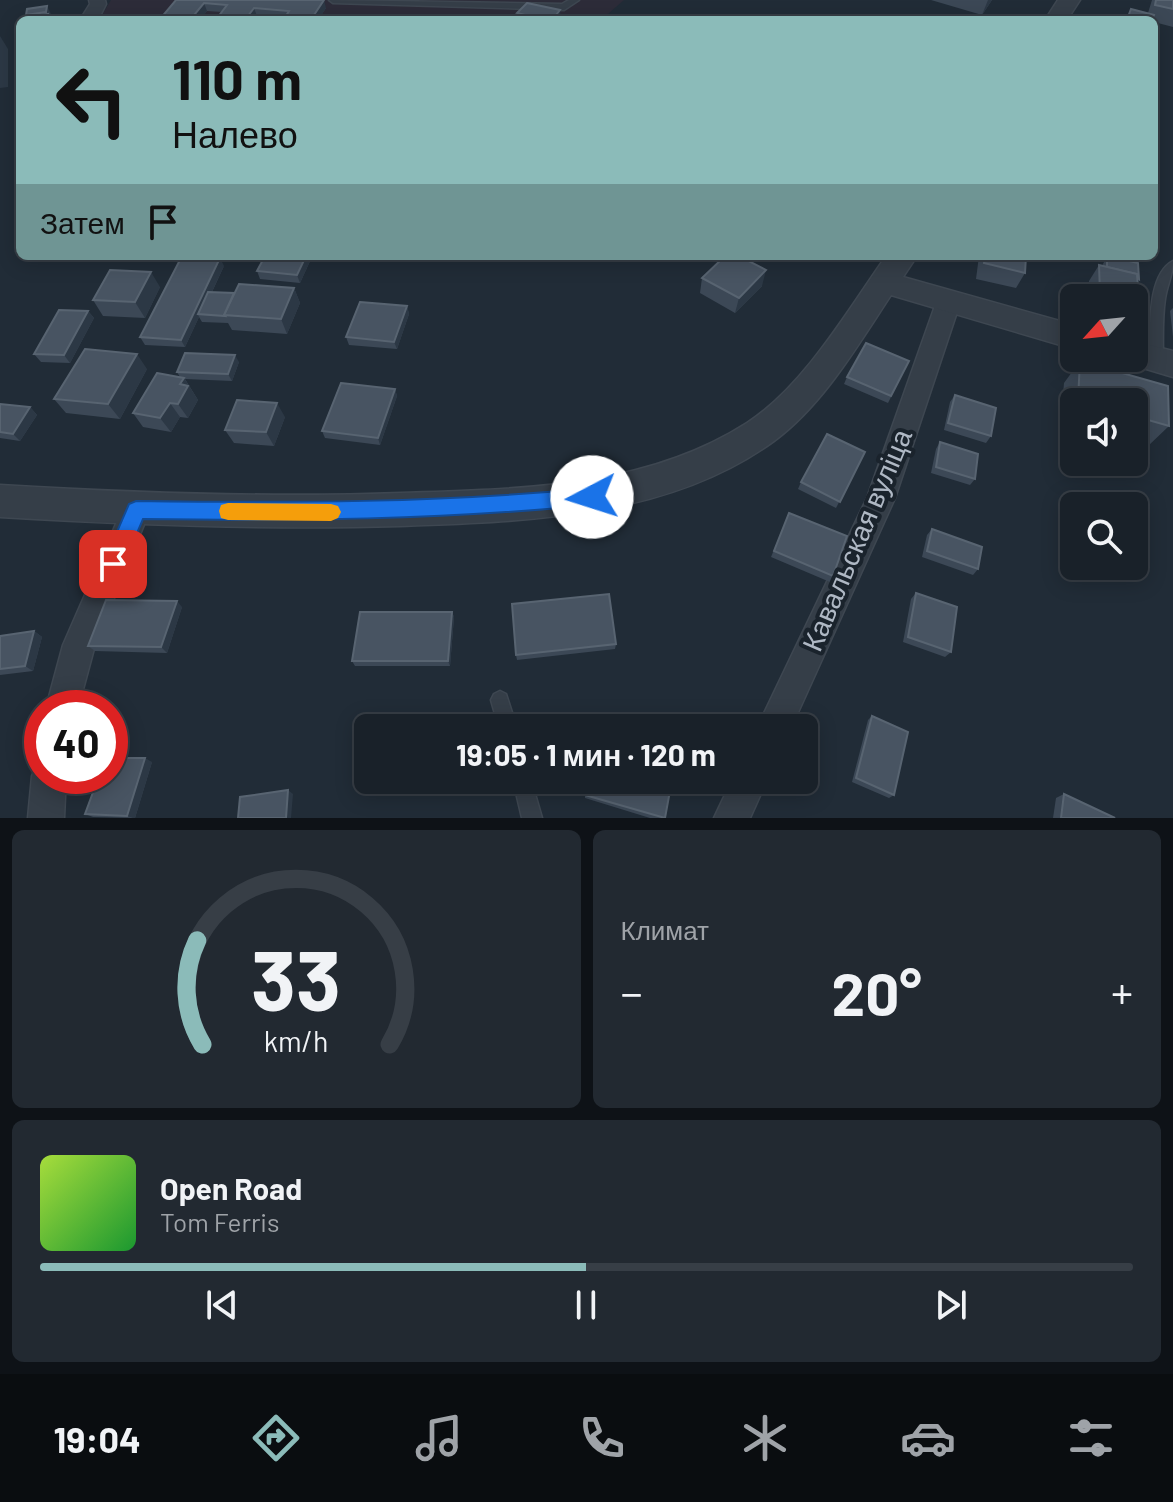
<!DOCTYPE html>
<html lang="ru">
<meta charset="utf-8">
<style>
:root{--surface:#192129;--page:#222931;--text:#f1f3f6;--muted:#9fa3a8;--line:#373e46;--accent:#8bbbb9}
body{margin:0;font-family:Barlow,sans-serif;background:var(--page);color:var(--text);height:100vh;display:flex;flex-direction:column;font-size:30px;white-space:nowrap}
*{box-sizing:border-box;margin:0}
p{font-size:26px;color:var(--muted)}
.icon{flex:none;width:44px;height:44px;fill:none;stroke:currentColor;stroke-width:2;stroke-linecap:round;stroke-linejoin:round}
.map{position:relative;height:818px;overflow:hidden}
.panel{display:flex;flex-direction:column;gap:12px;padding:12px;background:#0e1217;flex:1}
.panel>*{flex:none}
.hud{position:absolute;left:16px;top:16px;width:1142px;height:244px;border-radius:12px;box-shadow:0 4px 20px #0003,0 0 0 2px var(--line);background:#8bbbb9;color:#111;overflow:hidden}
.needle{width:52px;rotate:243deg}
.tools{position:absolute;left:1060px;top:284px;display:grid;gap:16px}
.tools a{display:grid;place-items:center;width:88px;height:88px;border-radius:12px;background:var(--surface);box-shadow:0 4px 20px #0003,0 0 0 2px var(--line);font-size:40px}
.speed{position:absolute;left:24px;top:690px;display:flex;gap:16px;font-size:40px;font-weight:700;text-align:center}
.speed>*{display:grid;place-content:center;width:104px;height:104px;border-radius:50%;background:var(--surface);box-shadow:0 4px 20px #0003,0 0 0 2px var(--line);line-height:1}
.speed .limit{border:12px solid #d22;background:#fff;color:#111}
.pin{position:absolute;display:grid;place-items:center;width:68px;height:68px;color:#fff;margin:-34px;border-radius:16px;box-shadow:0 4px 12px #0006}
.me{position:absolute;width:88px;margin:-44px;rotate:265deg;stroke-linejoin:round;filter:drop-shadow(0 0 6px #0008)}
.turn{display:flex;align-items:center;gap:28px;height:168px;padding:0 24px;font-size:36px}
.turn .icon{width:104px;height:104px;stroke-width:2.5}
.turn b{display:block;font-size:56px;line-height:68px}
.then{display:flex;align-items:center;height:76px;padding:0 24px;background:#0003;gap:16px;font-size:30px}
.big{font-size:60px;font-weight:700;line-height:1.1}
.panel .tile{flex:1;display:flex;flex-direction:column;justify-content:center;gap:12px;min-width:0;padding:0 28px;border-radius:12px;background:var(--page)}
.panel .dial{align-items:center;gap:0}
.dial svg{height:208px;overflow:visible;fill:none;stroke:var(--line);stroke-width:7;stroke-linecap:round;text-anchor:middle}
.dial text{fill:var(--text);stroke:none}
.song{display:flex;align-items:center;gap:24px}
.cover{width:96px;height:96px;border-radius:12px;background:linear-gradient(135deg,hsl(80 70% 55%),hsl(130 70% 35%))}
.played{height:8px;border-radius:4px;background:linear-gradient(90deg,var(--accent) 50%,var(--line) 50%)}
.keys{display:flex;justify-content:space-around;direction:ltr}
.heat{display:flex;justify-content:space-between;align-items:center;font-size:44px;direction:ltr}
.panel .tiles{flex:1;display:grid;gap:12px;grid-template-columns:1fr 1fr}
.tile:last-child{grid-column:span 2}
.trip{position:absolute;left:354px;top:714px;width:464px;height:80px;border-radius:12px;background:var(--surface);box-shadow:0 4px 20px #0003,0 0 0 2px var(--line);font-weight:700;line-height:80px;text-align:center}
.tab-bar{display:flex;height:128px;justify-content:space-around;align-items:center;background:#0a0d10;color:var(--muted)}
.tab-bar .icon{width:56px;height:56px}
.tab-bar .active{color:var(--accent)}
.tab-bar b{font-size:36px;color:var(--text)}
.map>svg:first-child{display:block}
.medical{fill:#2d2c39}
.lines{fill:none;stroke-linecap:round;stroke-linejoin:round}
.service-casing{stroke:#3e4751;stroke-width:3}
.minor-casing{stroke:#3e4751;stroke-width:3}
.tertiary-casing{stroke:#3e4751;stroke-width:3}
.service{fill:#353e48;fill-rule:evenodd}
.minor{fill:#353e48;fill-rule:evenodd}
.tertiary{fill:#353e48;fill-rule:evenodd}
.wall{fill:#3c4856}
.shaded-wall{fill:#2c3845}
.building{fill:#485462;stroke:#586471;stroke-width:2}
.route{fill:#1a73e8;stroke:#114b97;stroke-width:2}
.slow{fill:#f59e0b}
.labels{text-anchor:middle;stroke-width:8;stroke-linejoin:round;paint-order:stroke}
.street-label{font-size:28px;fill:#afb8c4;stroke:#1a232c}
</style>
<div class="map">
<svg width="1173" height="818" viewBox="0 0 1173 818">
<rect width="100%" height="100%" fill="#212c37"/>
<!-- medical -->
<path class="medical" d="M111 0H624L601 20H99Z"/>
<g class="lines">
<defs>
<g id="service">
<path d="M329 0 562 4 569 0H579L564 10 333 3Z"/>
<path d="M1173 261C1173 275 1167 285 1165 299 1162 319 1163 339 1163 359L1156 364 1149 359C1151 332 1146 275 1173 261Z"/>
<path d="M500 691 506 694 517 728H499L491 700 494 694Z"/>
<path d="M513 780H531L542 818H522Z"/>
</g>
<g id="minor">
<path d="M89 0H105L106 4 98 20H80L90 4Z"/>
<path d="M948 294 956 297 960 303 895 498 791 728H757L867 498 936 303 940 297Z"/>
<path d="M136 498 146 501 150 510 95 645 78 708H46L63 645 126 501Z"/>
<path d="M42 762V776H66L64 818H28L32 776 37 764Z"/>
<path d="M732 780H767L750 818H714Z"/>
</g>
<g id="tertiary">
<path d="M1058 0H1080L1067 20H1045Z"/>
<path d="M886 256H917L903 277 1074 325V349L891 295C858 345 823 405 774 441 667 519 526 521 400 526 267 530 133 525 0 517V485C134 493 267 498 401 493 519 489 644 489 747 423 804 386 848 310 886 256Z"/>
<path d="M1134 341 1173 351V377L1123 362 1121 358H1134Z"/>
</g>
</defs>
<!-- service casing -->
<use href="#service" class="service-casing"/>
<!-- minor casing -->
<use href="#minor" class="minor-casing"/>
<!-- tertiary casing -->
<use href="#tertiary" class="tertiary-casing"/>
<!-- service -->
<use href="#service" class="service"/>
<!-- minor -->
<use href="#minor" class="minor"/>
<!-- tertiary -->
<use href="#tertiary" class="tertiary"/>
</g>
<!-- wall -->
<g class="wall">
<path d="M176 0 326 8 318 20H287V19L257 16 254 20H219L218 17 222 12 207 11 200 20H161L160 19Z"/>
<path d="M931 0H992L982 15Z"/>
<path d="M1152 0H1173V27L1154 22V20H1126L1131 9 1148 13Z"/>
<path d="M517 13 561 18 559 20H518Z"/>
<path d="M265 256H310L311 259 300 283 260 279 257 271Z"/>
<path d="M979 256H1026L1025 273 1016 288 976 279Z"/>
<path d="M1107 256 1139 279 1138 281 1139 302 1134 309V298H1089V281L1099 265 1102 266Z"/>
<path d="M224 266 212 292 234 293 294 288 300 303 287 334 232 330 228 323 202 322 199 317 185 347 145 345 140 337Z"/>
<path d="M702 278 762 286 735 313 700 293Z"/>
<path d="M160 287 145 318 103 316 93 300Z"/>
<path d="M407 306 409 314 397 349 349 345 346 337Z"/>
<path d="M1173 308V337L1170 311Z"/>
<path d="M88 311 94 318 70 363 41 362 34 354Z"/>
<path d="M909 361 888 403 844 384 847 377Z"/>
<path d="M1080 361 1169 426 1148 446 1134 442V402H1074V424L1061 420 1064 383Z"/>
<path d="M239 362 232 381 185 379 198 400 188 418 180 417 171 432 143 427 133 413 180 377 177 372Z"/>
<path d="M147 369 120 419 66 413 54 399Z"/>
<path d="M395 389 397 396 380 445 325 438 322 431Z"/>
<path d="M955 395 991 436 986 443 944 430 950 402Z"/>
<path d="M0 404 30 407 37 415 20 441 0 438Z"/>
<path d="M285 417 274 446 234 443 225 430Z"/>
<path d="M940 442 975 479 970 485 931 473 936 449Z"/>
<path d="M865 452 836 508 798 489 801 482Z"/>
<path d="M789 513 833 576 830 582 771 557Z"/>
<path d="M932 529 978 569 973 575 922 557 927 535Z"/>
<path d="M916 593 951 652 945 657 903 642 911 599Z"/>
<path d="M182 607 167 653 95 651 88 646Z"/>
<path d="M452 612 454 617 450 666H355L352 661Z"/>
<path d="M34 631 42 637 33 671 0 675V636Z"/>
<path d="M616 644 615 649 517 660 516 655Z"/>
<path d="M872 716 894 795 889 798 852 782 868 720Z"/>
<path d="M152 762 135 818 93 817 85 814Z"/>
<path d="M1064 794 1115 818H1053L1056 798Z"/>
<path d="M585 795 665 818H650L585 798Z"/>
</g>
<!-- shaded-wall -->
<g class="shaded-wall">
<path d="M324 0 326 8 318 20H313L312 18Z"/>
<path d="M988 0H992L982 15Z"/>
<path d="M204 3 207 11 200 20H190Z"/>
<path d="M47 6 51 14V20H28L26 15Z"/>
<path d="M254 8 257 16 254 20H245Z"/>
<path d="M560 10 561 18 559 20H552Z"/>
<path d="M0 36 8 49V87L0 88Z"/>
<path d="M306 256H310L311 259 300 283 297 275Z"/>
<path d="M220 258 224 266 201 315 198 314 199 317 185 347 181 340Z"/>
<path d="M766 270 762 286 735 313 739 298Z"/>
<path d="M151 272 160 287 145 318 135 302Z"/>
<path d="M294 288 300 303 287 334 281 319Z"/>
<path d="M407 306 409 314 397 349 394 342Z"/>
<path d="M88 311 94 318 70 363 64 355Z"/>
<path d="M137 354 147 369 120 419 108 404Z"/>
<path d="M235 355 239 362 232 381 228 374Z"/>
<path d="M184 378 198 400 188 418 178 404 180 384Z"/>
<path d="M395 389 397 396 380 445 378 438Z"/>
<path d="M170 403 180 417 171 432 160 418Z"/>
<path d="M277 403 285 417 274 446 266 432Z"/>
<path d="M30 407 37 415 20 441 13 434Z"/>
<path d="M177 601 182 607 167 653 161 647Z"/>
<path d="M452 612 454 617 450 666 448 661Z"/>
<path d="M34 631 42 637 33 671 25 666Z"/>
<path d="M145 758 152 762 135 818H133L127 816Z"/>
<path d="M288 790 293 794 291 818H286Z"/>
</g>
<!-- building -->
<g class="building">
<path d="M176 0H324L312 18 286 16 289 11 254 8 245 20 218 17 227 5 204 3 190 20 160 19Z"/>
<path d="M1156 0H1173V9L1155 5Z"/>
<path d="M527 3 560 10 552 20H545L517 13Z"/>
<path d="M47 6 46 12 26 15 27 9Z"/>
<path d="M1131 9 1154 15 1152 20H1138L1128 17Z"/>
<path d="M48 14 46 20H30L31 16Z"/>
<path d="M182 256 220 258 181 340 140 337Z"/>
<path d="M265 256H306L297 275 257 271Z"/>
<path d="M725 256H739L766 270 739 298 702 278Z"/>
<path d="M985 256H1026L1025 273 984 263Z"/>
<path d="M1107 256 1138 263 1139 279 1138 278 1137 274 1107 267Z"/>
<path d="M1099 265 1137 274 1139 302 1134 301V298H1120L1100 293Z"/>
<path d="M110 270 151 272 135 302 93 300Z"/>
<path d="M239 284 294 288 281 319 224 315Z"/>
<path d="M208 292 234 293 224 315 225 316 198 314Z"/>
<path d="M360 302 407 306 394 342 346 337Z"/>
<path d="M59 310 88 311 64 355 34 354Z"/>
<path d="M866 343 909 361 891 396 847 377Z"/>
<path d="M85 349 137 354 108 404 54 399Z"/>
<path d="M185 353 235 355 228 374 177 372Z"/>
<path d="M1080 361 1168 386 1169 426 1134 416V402H1086L1078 400Z"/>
<path d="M157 373 184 378 180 384 188 386 178 404 170 403 160 418 133 413Z"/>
<path d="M341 383 395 389 378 438 322 431Z"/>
<path d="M955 395 996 408 991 436 948 423Z"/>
<path d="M237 400 277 403 266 432 225 430Z"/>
<path d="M0 404 30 407 13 434 0 432Z"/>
<path d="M827 434 865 452 840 502 801 482Z"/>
<path d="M940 442 978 454 975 479 936 467Z"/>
<path d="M789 513 847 536 833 576 774 551Z"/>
<path d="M932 529 982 547 978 569 927 551Z"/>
<path d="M916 593 957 607 951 652 908 637Z"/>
<path d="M609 594 616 644 516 655 512 604Z"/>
<path d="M106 600 177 601 161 647 88 646Z"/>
<path d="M360 612H452L448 661H352Z"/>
<path d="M34 631 25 666 0 669V636Z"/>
<path d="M872 716 908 732 894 795 856 778Z"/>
<path d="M603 725 615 728H602Z"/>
<path d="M110 758H145L127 816 85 814 99 776H110Z"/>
<path d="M589 780H672L665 818 585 795Z"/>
<path d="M288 790 286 818H238L240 797Z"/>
<path d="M1064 794 1115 818H1061Z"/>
</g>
<!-- route -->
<path class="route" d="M592 488 599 491 602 497 599 503 592 505C442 520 293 521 143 519L121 571 113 574 106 571 103 564 129 504 136 501C289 503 440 503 592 488Z"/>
<!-- slow -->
<path class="slow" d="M228 503 331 504 338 506 341 512 338 518 331 521 228 520 221 518 219 511 221 505Z"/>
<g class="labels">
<!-- street labels -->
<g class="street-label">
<text transform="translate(857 540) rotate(-67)" y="10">Кавальская вуліца</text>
</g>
</g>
</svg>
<div class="tools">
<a><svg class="needle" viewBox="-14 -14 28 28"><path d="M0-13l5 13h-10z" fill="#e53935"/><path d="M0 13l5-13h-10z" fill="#9fa3a8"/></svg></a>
<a><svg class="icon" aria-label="sound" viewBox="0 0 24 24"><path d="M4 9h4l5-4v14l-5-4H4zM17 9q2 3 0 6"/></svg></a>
<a><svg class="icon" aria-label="search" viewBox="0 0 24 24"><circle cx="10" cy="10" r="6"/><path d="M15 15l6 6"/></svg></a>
</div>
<div class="speed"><div class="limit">40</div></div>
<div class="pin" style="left:113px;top:564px;background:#d93025"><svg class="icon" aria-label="arrive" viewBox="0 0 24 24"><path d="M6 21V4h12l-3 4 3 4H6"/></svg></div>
<svg class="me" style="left:592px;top:497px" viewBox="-20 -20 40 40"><circle r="19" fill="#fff"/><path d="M0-13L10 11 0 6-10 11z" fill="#1a73e8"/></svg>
<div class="trip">19:05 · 1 мин · 120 m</div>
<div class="hud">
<div class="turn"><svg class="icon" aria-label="left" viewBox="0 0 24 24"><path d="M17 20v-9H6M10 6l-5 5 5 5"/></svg><div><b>110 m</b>Налево</div></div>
<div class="then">Затем<svg class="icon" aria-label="arrive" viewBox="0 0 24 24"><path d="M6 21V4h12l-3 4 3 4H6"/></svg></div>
</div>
</div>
<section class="panel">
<div class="tiles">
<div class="tile dial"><svg viewBox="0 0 100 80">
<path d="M14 69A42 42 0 1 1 86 69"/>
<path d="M14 69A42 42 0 0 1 12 29" stroke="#8bbbb9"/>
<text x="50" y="56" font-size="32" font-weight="700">33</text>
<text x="50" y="72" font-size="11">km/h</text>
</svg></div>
<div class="tile"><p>Климат</p>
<div class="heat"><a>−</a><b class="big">20°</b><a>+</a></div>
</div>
<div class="tile">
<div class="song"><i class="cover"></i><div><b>Open Road</b><p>Tom Ferris</p></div></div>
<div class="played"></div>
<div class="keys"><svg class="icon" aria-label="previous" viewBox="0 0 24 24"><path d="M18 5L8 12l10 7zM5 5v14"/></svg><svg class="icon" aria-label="pause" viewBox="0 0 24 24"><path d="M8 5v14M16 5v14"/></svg><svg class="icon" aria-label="next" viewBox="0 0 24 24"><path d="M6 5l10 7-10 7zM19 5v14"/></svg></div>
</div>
</div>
</section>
<nav class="tab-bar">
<b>19:04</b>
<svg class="icon active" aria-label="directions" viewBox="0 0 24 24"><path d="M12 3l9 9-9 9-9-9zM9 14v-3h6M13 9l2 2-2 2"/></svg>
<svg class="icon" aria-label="music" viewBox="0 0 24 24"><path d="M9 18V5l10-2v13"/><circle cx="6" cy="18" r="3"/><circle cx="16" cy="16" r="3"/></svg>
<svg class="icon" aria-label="phone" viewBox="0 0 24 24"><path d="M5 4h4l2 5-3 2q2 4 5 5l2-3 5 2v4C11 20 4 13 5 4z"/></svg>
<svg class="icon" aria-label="climate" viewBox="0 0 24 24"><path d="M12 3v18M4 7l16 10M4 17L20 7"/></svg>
<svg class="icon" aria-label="car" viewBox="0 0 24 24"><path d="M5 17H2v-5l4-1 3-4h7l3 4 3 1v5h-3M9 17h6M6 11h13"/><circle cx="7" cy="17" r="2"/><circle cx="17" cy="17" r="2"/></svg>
<svg class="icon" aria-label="filters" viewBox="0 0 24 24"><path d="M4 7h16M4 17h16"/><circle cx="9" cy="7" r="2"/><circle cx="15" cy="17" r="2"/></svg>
</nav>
